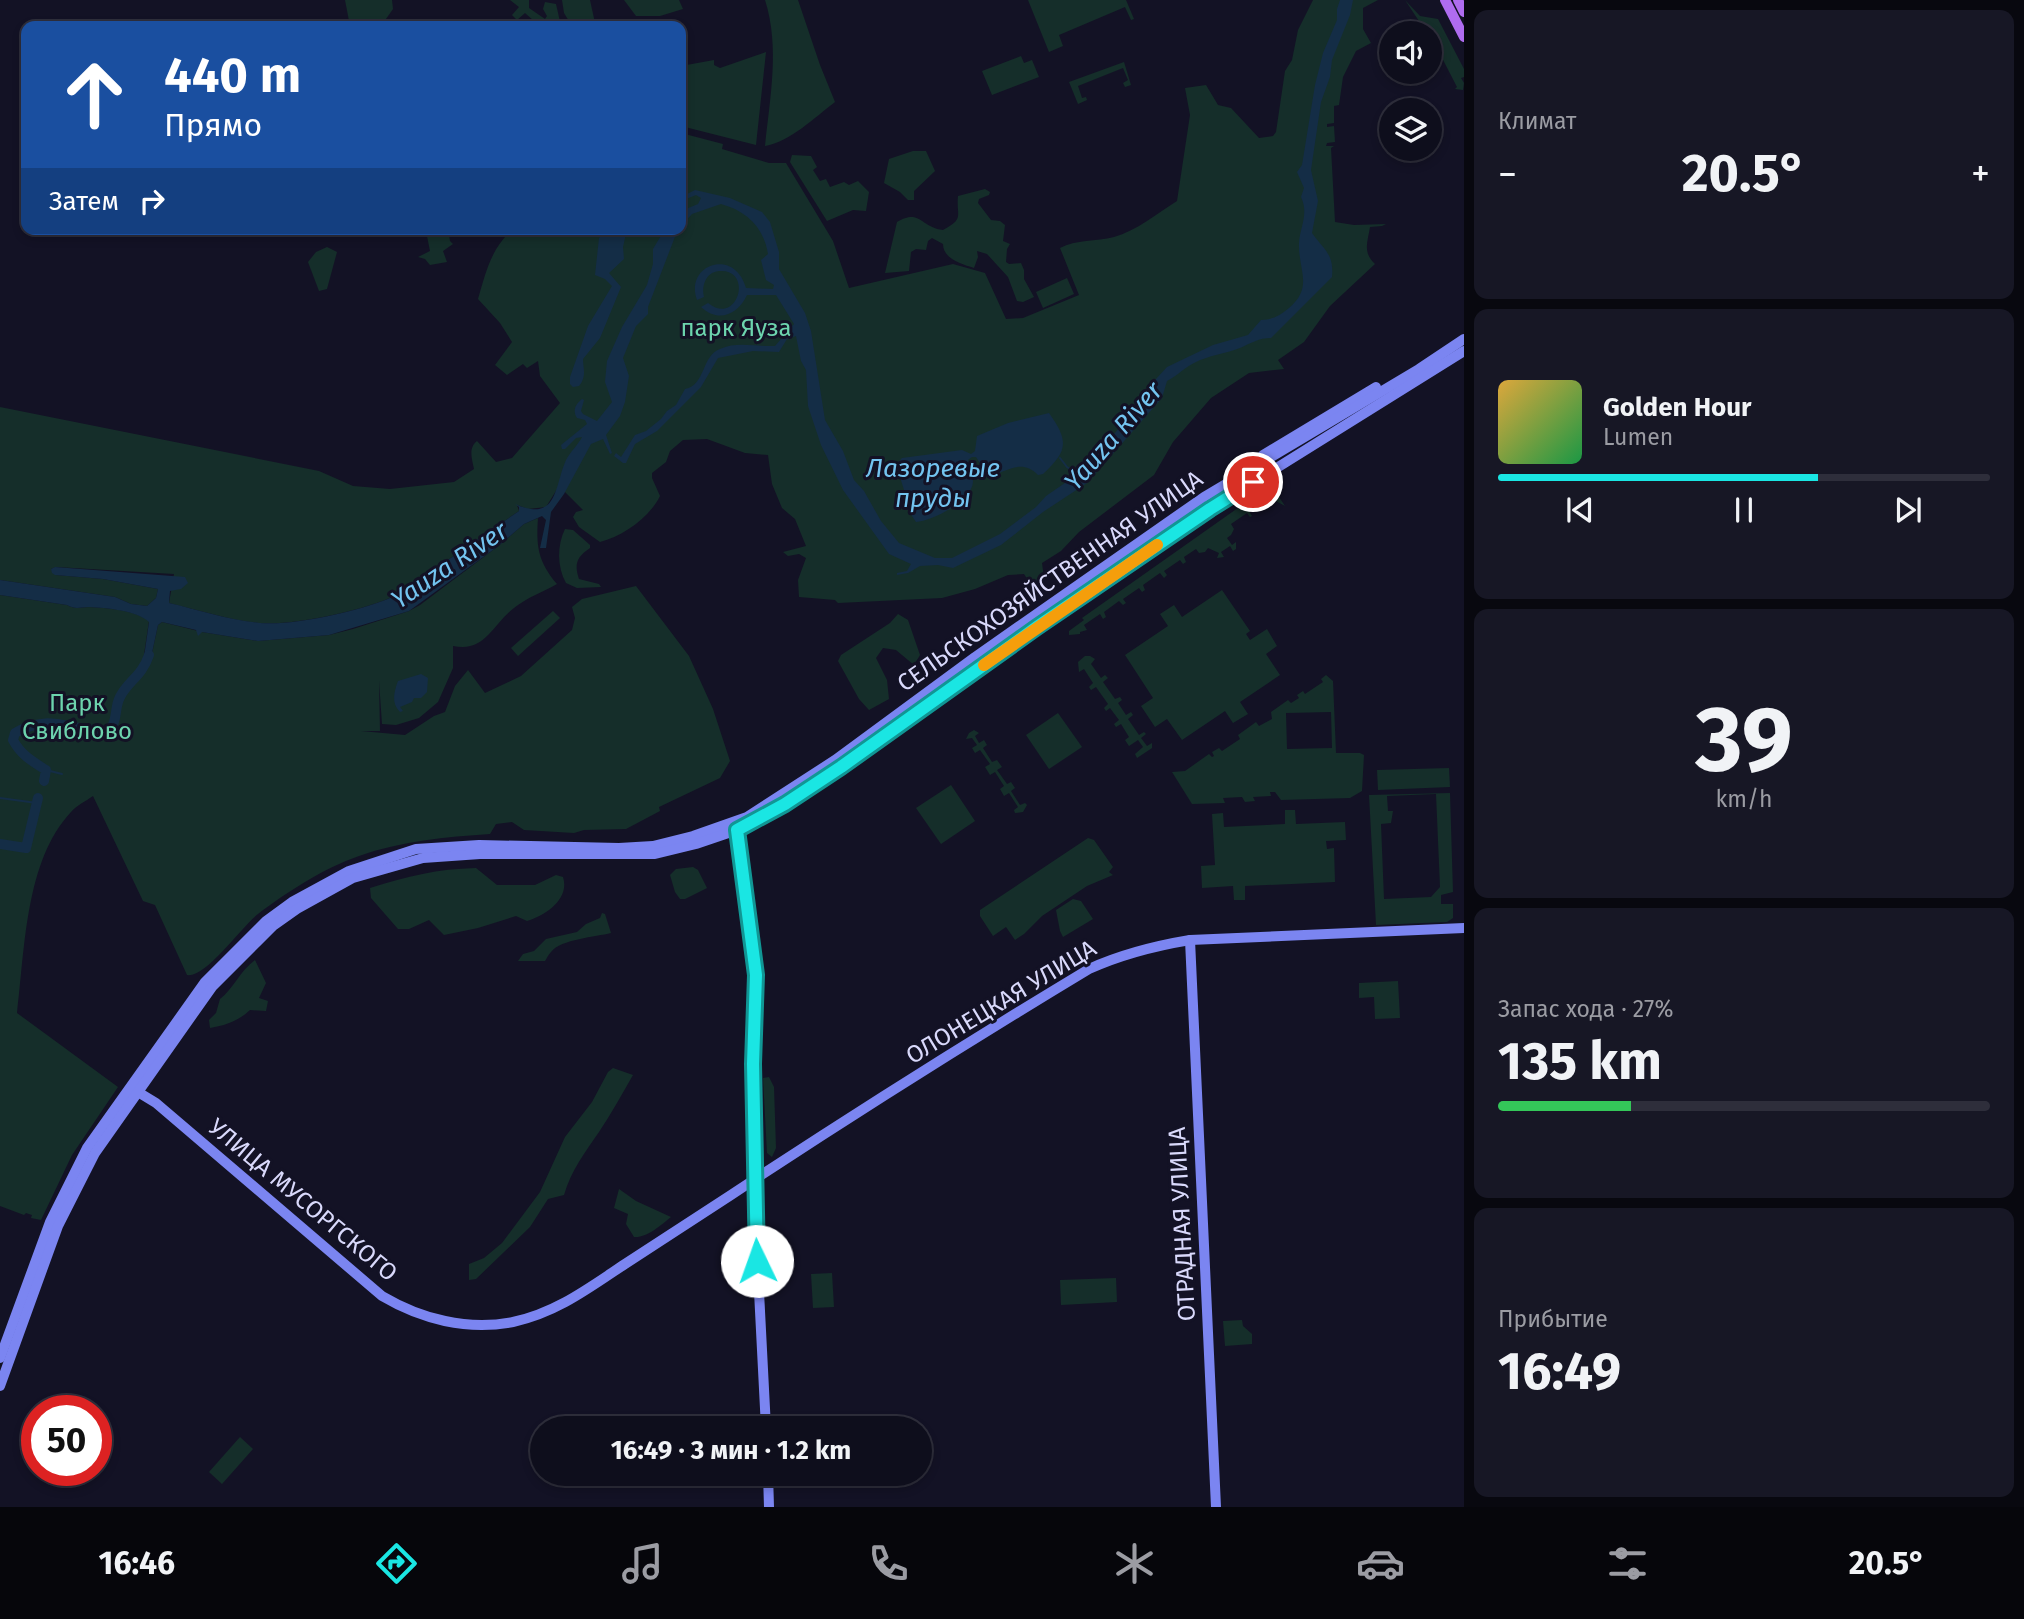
<!DOCTYPE html>
<html lang="ru">
<meta charset="utf-8">
<style>
:root{--surface:#0e0e1c;--page:#171725;--text:#f1f3f6;--muted:#9b9ca3;--line:#2e2e3b;--accent:#1ae6e3}
body{margin:0;font-family:"Fira Sans",sans-serif;background:var(--page);color:var(--text);height:100vh;display:flex;flex-direction:column;font-size:26px;white-space:nowrap}
*{box-sizing:border-box;margin:0}
p{font-size:23px;color:var(--muted)}
.icon{flex:none;width:38px;height:38px;fill:none;stroke:currentColor;stroke-width:2;stroke-linecap:round;stroke-linejoin:round}
.map{position:relative;flex:1;overflow:hidden}
.side{display:flex;flex-direction:column;gap:10px;padding:10px;background:#08080f;width:560px}
.side>*{flex:none}
.hud{position:absolute;left:21px;top:21px;width:665px;height:214px;border-radius:14px;box-shadow:0 4px 10px #0003,0 0 0 2px var(--line);background:#1a4fa0;color:#fff;overflow:hidden}
.fabs{position:absolute;left:1379px;top:21px;display:grid;gap:14px}
.fabs a{display:grid;place-items:center;width:63px;height:63px;border-radius:50%;background:var(--surface);box-shadow:0 4px 10px #0003,0 0 0 2px var(--line);font-size:35px}
.speed{position:absolute;left:21px;top:1395px;display:flex;gap:14px;font-size:35px;font-weight:700;text-align:center}
.speed>*{display:grid;place-content:center;width:91px;height:91px;border-radius:50%;background:var(--surface);box-shadow:0 4px 10px #0003,0 0 0 2px var(--line);line-height:1}
.speed .limit{border:10px solid #d22;background:#fff;color:#111}
.pin{position:absolute;display:grid;place-items:center;width:60px;height:60px;color:#fff;margin:-30px;border:4px solid #fff;border-radius:50%;box-shadow:0 2px 7px #0007}
.me{position:absolute;width:77px;margin:-38px;rotate:357deg;stroke-linejoin:round;filter:drop-shadow(0 0 5px #0008)}
.turn{display:flex;align-items:center;gap:24px;height:147px;padding:0 28px;font-size:32px}
.turn .icon{width:91px;height:91px;stroke-width:2.5}
.turn b{display:block;font-size:49px;line-height:60px}
.then{display:flex;align-items:center;height:66px;padding:0 28px;background:#0003;gap:14px;font-size:26px}
.big{font-size:52px;font-weight:700;line-height:1.1}
.side .tile{flex:1;display:flex;flex-direction:column;justify-content:center;gap:10px;min-width:0;padding:0 24px;border-radius:14px;background:var(--page)}
.side .dial{align-items:center;gap:0}
.dial b{font-size:91px;line-height:1}
.song{display:flex;align-items:center;gap:21px}
.cover{width:84px;height:84px;border-radius:10px;background:linear-gradient(135deg,hsl(40 70% 55%),hsl(140 70% 35%))}
.played{height:7px;border-radius:4px;background:linear-gradient(90deg,var(--accent) 65%,var(--line) 65%)}
.keys{display:flex;justify-content:space-around;direction:ltr}
.heat{display:flex;justify-content:space-between;align-items:center;font-size:38px;direction:ltr}
.charge{height:10px;border-radius:5px;background:linear-gradient(90deg,#34c759 27%,var(--line) 0)}
.trip{position:absolute;left:530px;top:1416px;width:402px;height:70px;border-radius:35px;background:var(--surface);box-shadow:0 4px 10px #0003,0 0 0 2px var(--line);font-weight:700;line-height:70px;text-align:center}
.menu{display:flex;height:112px;justify-content:space-around;align-items:center;background:#06060b;color:var(--muted)}
.menu .icon{width:49px;height:49px}
.menu .selected{color:var(--accent)}
.menu b{font-size:32px;color:var(--text)}
main{display:flex;flex:1;min-height:0}
.map>svg:first-child{display:block}
.green{fill:#152e2a;fill-rule:evenodd}
.water{fill:#142d46}
.lines{fill:none;stroke-linecap:round;stroke-linejoin:round}
.stream{stroke:#142d46;stroke-width:2}
.river{stroke:#142d46;stroke-width:10}
.secondary{stroke:#7b85f1;stroke-width:10}
.primary{stroke:#af6cef;stroke-width:10}
.route-casing{stroke:#119694;stroke-width:18}
.route{stroke:#1ae6e3;stroke-width:12}
.slow{stroke:#f59e0b;stroke-width:12}
.labels{text-anchor:middle;stroke-width:6;stroke-linejoin:round;paint-order:stroke}
.park-label{font-size:24px;fill:#6dd4ae;stroke:#131225}
.street-label{font-size:24px;fill:#d9d9fb;stroke:#131225}
.water-label{font-size:26px;font-style:italic;fill:#73c4f0;stroke:#131225}
</style>
<main>
<div class="map">
<svg width="1464" height="1507" viewBox="0 0 1464 1507">
<rect width="100%" height="100%" fill="#131225"/>
<!-- green -->
<g class="green">
<path d="M345 0H392L393 9 381 26H350Z"/>
<path d="M510 0H529V8L545 19 547 16 543 9 545 2 556 4 561 26H531L534 21 525 13 517 20 512 15 519 7Z"/>
<path d="M562 0H590L595 23 572 26 564 13Z"/>
<path d="M624 0H679L683 9 660 16H636Z"/>
<path d="M765 0H798L820 65 835 102C815 117 790 142 765 146 770 98 780 47 765 0Z"/>
<path d="M1028 0H1126L1134 19 1131 20 1125 7 1059 35 1063 46 1049 52Z"/>
<path d="M1313 0H1378L1363 8V29L1371 43 1356 51 1343 77 1339 105 1334 106V123L1327 124V127L1334 126 1335 142 1327 143 1326 146H1334L1331 148 1335 222 1354 225 1386 224 1382 226 1370 227C1368 241 1362 252 1375 264L1330 306 1304 342 1278 360 1284 369 1249 373 1211 398 1173 442 1154 475 1079 532 1061 551 1042 563 1044 578 1036 586H1032L1024 574 1008 575 975 589 942 598 838 603 835 600 799 597 798 580 806 558 799 554 788 556 783 552 806 546 795 519 782 508 772 484 768 455 745 453 707 439 683 440 670 451 666 462 652 473V478L660 496C649 518 623 536 600 542L579 527 573 517 576 512 583 510 559 486 546 507 528 509 517 505 519 511 397 595C365 610 295 626 259 623 229 620 198 610 169 603L174 574 56 567 51 569 56 575 103 579 158 589 156 598 147 606 131 604 115 597 0 580V407L319 471 353 486 390 489 454 482 474 469C472 459 468 448 477 441L496 462 512 458 560 403 540 376 538 361 527 368 523 364 507 375 495 365 512 342 500 323 478 299C486 272 491 248 513 229H681V133L723 144 722 149 769 163H786L833 241 849 288 953 264 985 273 1006 319 1023 318 1079 295 1060 248C1076 239 1096 242 1114 237 1136 231 1158 213 1177 201L1190 115 1185 88 1206 85 1218 105 1231 108 1259 138 1273 136 1276 132 1285 71 1292 60 1298 30Z"/>
<path d="M1405 0 1420 16 1438 19 1464 69V77L1461 78 1464 83 1463 90 1455 89 1457 87 1424 23 1421 24Z"/>
<path d="M766 52 756 145 681 126V66L714 60V65L720 68Z"/>
<path d="M1021 56 1024 63 1032 60 1039 77 992 95 982 71Z"/>
<path d="M1124 62 1131 85 1125 87 1123 83 1128 80 1123 68 1078 86 1082 98 1086 97 1087 100 1078 104 1069 82Z"/>
<path d="M913 151H926L935 171 914 191V200H908L900 192 884 183 889 159Z"/>
<path d="M792 155 811 156 817 167 813 170 820 181 826 179 830 187 844 182 849 185 858 181 869 192 866 211 853 210 827 221 790 162Z"/>
<path d="M985 189 990 192 989 195 979 199 978 203 991 220 1000 221 1005 225 1003 241 1010 244 1007 249 1006 262 1009 264 1021 263 1024 270V279L1034 297 1023 302 1017 301 1008 277 987 254 977 251 978 257 974 268C962 264 943 259 943 244L932 238 928 241 926 250 916 249 911 252 909 271 885 273 897 222C920 208 920 227 943 230 965 218 956 217 958 196Z"/>
<path d="M431 229H448L450 241 453 244 443 251 447 262 430 265 425 259 418 257 430 251 426 231Z"/>
<path d="M327 247 337 252 327 289 319 291 308 262 316 252Z"/>
<path d="M1067 278 1074 294 1043 308 1036 292Z"/>
<path d="M1269 486 1273 488 1285 506 1274 500 1268 505 1265 501 1249 511 1252 516 1250 517 1247 513 1231 524 1234 529 1231 535 1227 538 1232 545 1236 542V549L1233 551 1230 546 1221 552 1224 557 1217 558 1219 553 1208 548 1205 552 1199 553 1196 549 1184 557 1186 562 1183 564 1180 560 1164 571 1167 575 1164 578 1160 573 1143 585 1145 590 1142 592 1139 588 1123 599 1126 603 1123 605 1119 601 1104 612 1106 617 1103 619 1100 614 1084 625 1087 630 1080 632V634L1069 635V631L1084 620 1082 618Z"/>
<path d="M538 518C536 547 538 561 557 584 543 592 526 598 514 608 492 625 485 653 453 646V668L438 702 419 718 396 725 382 724 379 681 380 731H361L405 735 434 716 445 712 455 686 468 670 485 693 521 676 572 630 575 618 572 607 582 599 636 586 689 656 713 709 730 761 720 778 659 807 660 811 626 829 584 830 574 833 524 830 512 822 496 824 490 834C446 837 401 841 359 856 324 868 287 892 258 914 241 927 206 978 187 975L155 905 143 901 93 796C86 801 77 805 71 812 25 861 25 949 17 1013L118 1087 72 1155 41 1220 31 1218 32 1215 26 1213 24 1215 0 1206V595L67 605C76 610 80 607 89 607 107 608 135 610 149 621L142 668 152 653 158 625 162 622 202 632 258 641 329 635 353 629 409 611 420 605 497 547 524 524Z"/>
<path d="M565 529 573 530 590 545V548C577 557 574 563 579 579L599 584 601 587 577 588 566 583C557 567 557 545 565 529Z"/>
<path d="M1222 590 1250 631 1246 634 1250 640 1267 629 1277 646 1266 654 1280 675 1240 702 1248 714 1233 723 1225 711 1182 740 1167 719 1155 727 1141 706 1153 698 1125 655 1168 626 1160 614 1174 605 1182 617Z"/>
<path d="M553 611 560 618 518 656 511 648Z"/>
<path d="M898 614 908 620 920 655 914 665 896 650 883 648 876 658 887 680 889 699 869 710 859 699 838 661 841 655 890 623Z"/>
<path d="M1085 656H1090L1095 659 1091 664 1101 678 1105 675 1108 678 1103 682 1115 699 1120 697 1122 700 1118 703 1126 715 1131 712 1133 715 1128 719 1139 735 1144 732 1146 734 1141 738 1147 746 1152 743V748L1137 758 1135 754 1143 747 1138 740 1129 746 1125 740 1129 737 1121 724 1116 727 1114 724 1119 720 1110 708 1106 711 1104 708 1108 704 1096 687 1091 690 1089 687 1093 683 1084 669 1079 672 1078 662Z"/>
<path d="M1326 675 1333 681 1336 753H1360L1364 755 1362 791 1350 798 1281 800 1275 792H1270L1271 796 1253 797 1255 801 1245 802 1242 797 1223 798 1225 803 1192 804 1172 772 1185 771 1209 754 1212 757 1214 756 1212 752 1219 748 1222 751 1240 739 1238 735 1256 722 1259 726 1272 719 1271 712 1288 700 1291 703 1299 698 1297 695 1303 691 1305 694 1323 682 1321 679ZM1331 712 1332 748 1287 749 1286 713Z"/>
<path d="M1058 713 1082 747 1049 769 1026 735Z"/>
<path d="M974 730 979 733 975 736 979 743 984 740 987 745 983 748 992 762 997 760 1002 767 997 770 1007 784 1011 782 1015 788 1011 791 1020 805 1025 803 1027 805 1023 812 1015 813 1014 810 1018 807 1009 793 1004 796 1000 789 1004 786 995 772 990 775 985 767 990 764 980 750 975 753 972 748 977 745 972 738 966 739 969 733Z"/>
<path d="M1449 768 1450 787 1378 790 1377 770Z"/>
<path d="M951 785 975 821 941 844 916 808Z"/>
<path d="M1450 793 1453 892 1441 895V904H1453V918L1447 922 1376 925 1369 795ZM1436 794 1440 887 1431 897 1384 899 1381 824 1391 823 1393 811H1388L1387 796Z"/>
<path d="M1285 810H1295L1296 824 1345 822 1346 840 1326 841 1327 849 1334 848 1335 882 1245 886V900H1234L1233 886 1202 888 1201 866 1215 865 1212 814 1223 813 1224 827 1285 824Z"/>
<path d="M1088 838 1094 840 1113 867 1109 872 1113 875 1087 886 1042 916 1024 934 1015 940 1006 927 993 936 980 916V910Z"/>
<path d="M693 867 698 870 707 888 685 899H680L675 892 670 875 676 869Z"/>
<path d="M476 868 497 885H535L556 875 563 877C570 899 546 915 527 921L516 916 478 928 444 935 429 920 409 929H398L371 898 370 888C408 876 437 869 476 868Z"/>
<path d="M1073 899 1081 901 1093 919 1063 937 1060 931 1056 910Z"/>
<path d="M602 913 605 914 611 933C596 937 561 939 551 952 548 955 547 958 545 961H518L523 954 534 951 546 939 577 932 586 924 600 918Z"/>
<path d="M255 960 266 983 259 998 268 1001 266 1011 250 1010C238 1021 227 1025 210 1028L209 1020 216 1013 220 999C233 989 240 971 255 960Z"/>
<path d="M1398 981 1400 1018 1375 1019 1374 997 1359 998V983Z"/>
<path d="M613 1068 633 1075C622 1094 611 1114 599 1132 585 1152 571 1171 564 1195L548 1199 530 1227 476 1279 469 1280V1264L484 1258 502 1243 540 1192 565 1137 592 1102 608 1072Z"/>
<path d="M769 1077 774 1087 776 1148 772 1157 767 1153 763 1078Z"/>
<path d="M619 1189 636 1201 671 1217C661 1225 647 1238 634 1237L626 1224 628 1214 614 1208Z"/>
<path d="M832 1273 834 1307 813 1308 811 1274Z"/>
<path d="M1116 1278 1117 1302 1061 1305 1060 1280Z"/>
<path d="M1242 1320 1243 1326 1252 1334V1344L1225 1346 1223 1321Z"/>
<path d="M240 1437 253 1449 222 1484 209 1472Z"/>
</g>
<!-- water -->
<g class="water">
<path d="M1340 0H1353L1350 15 1332 60 1330 77 1321 102 1311 170 1318 201 1312 233C1325 251 1334 254 1332 277L1271 338C1259 338 1251 343 1240 348 1225 354 1209 355 1194 363 1184 368 1177 376 1167 381L1162 398 1087 483 1043 512 1001 545 953 568 938 565 920 566 908 573 897 575V573L907 571 911 564 889 554 843 490 821 445 808 406 806 370 801 361 796 336 787 339 779 352 753 351 718 358 701 387 657 431 635 444 626 463H623L614 456 616 453 621 457 635 435 646 431 661 419 667 411 676 405 685 389C706 385 701 356 720 349 737 341 757 347 775 346L794 324 776 295H747C738 315 718 323 701 307L708 303C738 327 754 268 719 271 706 272 701 286 704 297L697 300C684 264 735 247 746 288L773 289 774 285 766 280 761 260 768 254C764 228 747 211 721 204L692 214 681 226V211L698 204 701 198 696 195 681 201V197L695 190 730 198 762 212 770 222 779 252V269L805 313 811 331 825 420 843 451 854 480 864 491 881 521 899 543 935 558H952L1000 534 1036 507 1046 496 1081 472 1141 403 1155 380 1167 367 1213 345 1248 335 1261 320C1274 319 1279 316 1289 308 1314 287 1298 270 1299 243 1300 227 1309 214 1301 197L1304 188 1297 172 1302 165 1315 85 1323 53 1337 20V9Z"/>
<path d="M608 229H627L623 247 624 259 609 273 621 287 600 338 583 359C583 369 587 376 579 386L573 387 570 384V377L588 326 612 286 605 279 595 275 599 238Z"/>
<path d="M665 229H678L648 307V314L636 326 623 358 629 376 625 402 620 416 606 435 612 453 610 454 603 439 591 444 564 494 551 512 546 548H540L546 520 542 516 524 524 497 547 409 611 329 635 258 641 202 632 198 636 196 630 162 622 158 625 152 653 142 671 149 622C136 610 106 608 89 607 80 607 76 610 67 605L0 595V580L115 597 131 604 147 606 156 598 158 589 103 579 55 575 52 573 51 569 55 567 185 577 188 583 181 589 170 591 169 603C199 610 229 620 260 623 296 626 365 610 397 595L519 511V507L515 504C558 523 554 487 566 460 570 452 578 445 582 437L576 438 565 449H562L561 445 587 424 585 420 577 418C572 410 576 404 582 399L584 400 581 411 583 414 597 421 612 402 605 382 607 361 622 327 647 285 653 264V249Z"/>
<path d="M1049 413C1069 441 1068 451 1043 474L1038 475C1021 458 1008 472 988 476L976 457H972L968 460C970 466 973 475 973 482 972 501 932 521 916 522L912 516 896 464 902 458 962 450 971 454 975 451 977 436 1008 423Z"/>
<path d="M421 674 428 678 427 692 421 698H414L412 702 400 707 403 711 400 712C391 703 394 692 398 681Z"/>
</g>
<g class="lines">
<!-- stream -->
<g class="stream">
<path d="M1060 458 1067 467 1077 473"/>
<path d="M46 770 62 774"/>
<path d="M0 798 37 803"/>
</g>
<!-- river -->
<g class="river">
<path d="M44 781 46 770C32 761 21 755 13 740L15 733C53 711 71 734 110 730 118 720 114 708 120 697 128 681 142 676 149 655"/>
<path d="M0 844 26 848 38 798"/>
</g>
<!-- secondary -->
<g class="secondary">
<path d="M1263 455 1376 387"/>
<path d="M736 825 756 975 753 1064 754 1194 766 1428"/>
<path d="M1190 940 1216 1507"/>
<path d="M133 1089 156 1103 382 1296C421 1319 467 1331 513 1322 556 1313 589 1288 625 1264 660 1241 696 1218 731 1195 849 1117 968 1042 1089 969 1122 954 1154 946 1190 940L1464 928"/>
<path d="M0 1358 50 1222 87 1148 205 982 266 921 292 902 349 871 416 849 479 845 619 848 653 846 693 836 747 817 835 760 975 657 1204 497 1419 369 1464 339"/>
<path d="M0 1386 58 1226 95 1153 212 987 273 926 297 909 353 878 423 858 480 854H655L696 844 749 826 841 767 1037 627 1211 509 1464 351"/>
<path d="M768 1474 769 1507"/>
</g>
<!-- primary -->
<g class="primary">
<path d="M1445 0 1464 37"/>
<path d="M1458 0 1464 12"/>
</g>
</g>
<g class="lines">
<defs>
<path id="route" d="M757 1261 753 1064 756 975 737 830 785 804 841 767 1037 627 1210 509 1253 482"/>
</defs>
<!-- route casing -->
<use href="#route" class="route-casing"/>
<!-- route -->
<use href="#route" class="route"/>
<!-- slow -->
<path class="slow" d="M984 665 1157 545"/>
</g>
<g class="labels">
<!-- park labels -->
<g class="park-label">
<text x="736" y="336">парк Яуза</text>
<text x="77" y="711">Парк<tspan x="77" dy="28">Свиблово</tspan></text>
</g>
<!-- street labels -->
<g class="street-label">
<text transform="translate(1050 581) rotate(-35)" y="8">СЕЛЬСКОХОЗЯЙСТВЕННАЯ УЛИЦА</text>
<text transform="translate(1001 1002) rotate(-31)" y="8">ОЛОНЕЦКАЯ УЛИЦА</text>
<text transform="translate(303 1200) rotate(40)" y="8">УЛИЦА МУСОРГСКОГО</text>
<text transform="translate(1182 1224) rotate(-93)" y="8">ОТРАДНАЯ УЛИЦА</text>
</g>
<!-- water labels -->
<g class="water-label">
<text transform="translate(1113 436) rotate(-49)" y="9">Yauza River</text>
<text x="933" y="477">Лазоревые<tspan x="933" dy="30">пруды</tspan></text>
<text transform="translate(449 565) rotate(-34)" y="9">Yauza River</text>
</g>
</g>
</svg>
<div class="fabs">
<a><svg class="icon" aria-label="sound" viewBox="0 0 24 24"><path d="M4 9h4l5-4v14l-5-4H4zM17 9q2 3 0 6"/></svg></a>
<a><svg class="icon" aria-label="layers" viewBox="0 0 24 24"><path d="M12 4l9 5-9 5-9-5zM3 14l9 5 9-5"/></svg></a>
</div>
<div class="speed"><div class="limit">50</div></div>
<div class="pin" style="left:1253px;top:482px;background:#d93025"><svg class="icon" aria-label="arrive" viewBox="0 0 24 24"><path d="M6 21V4h12l-3 4 3 4H6"/></svg></div>
<svg class="me" style="left:757px;top:1261px" viewBox="-20 -20 40 40"><circle r="19" fill="#fff"/><path d="M0-13L10 11 0 6-10 11z" fill="#1ae6e3"/></svg>
<div class="trip">16:49 · 3 мин · 1.2 km</div>
<div class="hud">
<div class="turn"><svg class="icon" aria-label="ahead" viewBox="0 0 24 24"><path d="M12 20V5M6 11l6-6 6 6"/></svg><div><b>440 m</b>Прямо</div></div>
<div class="then">Затем<svg class="icon" aria-label="right" viewBox="0 0 24 24"><path d="M7 20v-9h11M14 6l5 5-5 5"/></svg></div>
</div>
</div>
<section class="side">
<div class="tile"><p>Климат</p>
<div class="heat"><a>−</a><b class="big">20.5°</b><a>+</a></div>
</div>
<div class="tile">
<div class="song"><i class="cover"></i><div><b>Golden Hour</b><p>Lumen</p></div></div>
<div class="played"></div>
<div class="keys"><svg class="icon" aria-label="previous" viewBox="0 0 24 24"><path d="M18 5L8 12l10 7zM5 5v14"/></svg><svg class="icon" aria-label="pause" viewBox="0 0 24 24"><path d="M8 5v14M16 5v14"/></svg><svg class="icon" aria-label="next" viewBox="0 0 24 24"><path d="M6 5l10 7-10 7zM19 5v14"/></svg></div>
</div>
<div class="tile dial"><b>39</b><p>km/h</p></div>
<div class="tile"><p>Запас хода · 27%</p><b class="big">135 km</b><div class="charge"></div></div>
<div class="tile"><p>Прибытие</p><b class="big">16:49</b></div>
</section>
</main>
<nav class="menu">
<b>16:46</b>
<svg class="icon selected" aria-label="directions" viewBox="0 0 24 24"><path d="M12 3l9 9-9 9-9-9zM9 14v-3h6M13 9l2 2-2 2"/></svg>
<svg class="icon" aria-label="music" viewBox="0 0 24 24"><path d="M9 18V5l10-2v13"/><circle cx="6" cy="18" r="3"/><circle cx="16" cy="16" r="3"/></svg>
<svg class="icon" aria-label="phone" viewBox="0 0 24 24"><path d="M5 4h4l2 5-3 2q2 4 5 5l2-3 5 2v4C11 20 4 13 5 4z"/></svg>
<svg class="icon" aria-label="climate" viewBox="0 0 24 24"><path d="M12 3v18M4 7l16 10M4 17L20 7"/></svg>
<svg class="icon" aria-label="car" viewBox="0 0 24 24"><path d="M5 17H2v-5l4-1 3-4h7l3 4 3 1v5h-3M9 17h6M6 11h13"/><circle cx="7" cy="17" r="2"/><circle cx="17" cy="17" r="2"/></svg>
<svg class="icon" aria-label="filters" viewBox="0 0 24 24"><path d="M4 7h16M4 17h16"/><circle cx="9" cy="7" r="2"/><circle cx="15" cy="17" r="2"/></svg>
<b>20.5°</b>
</nav>
